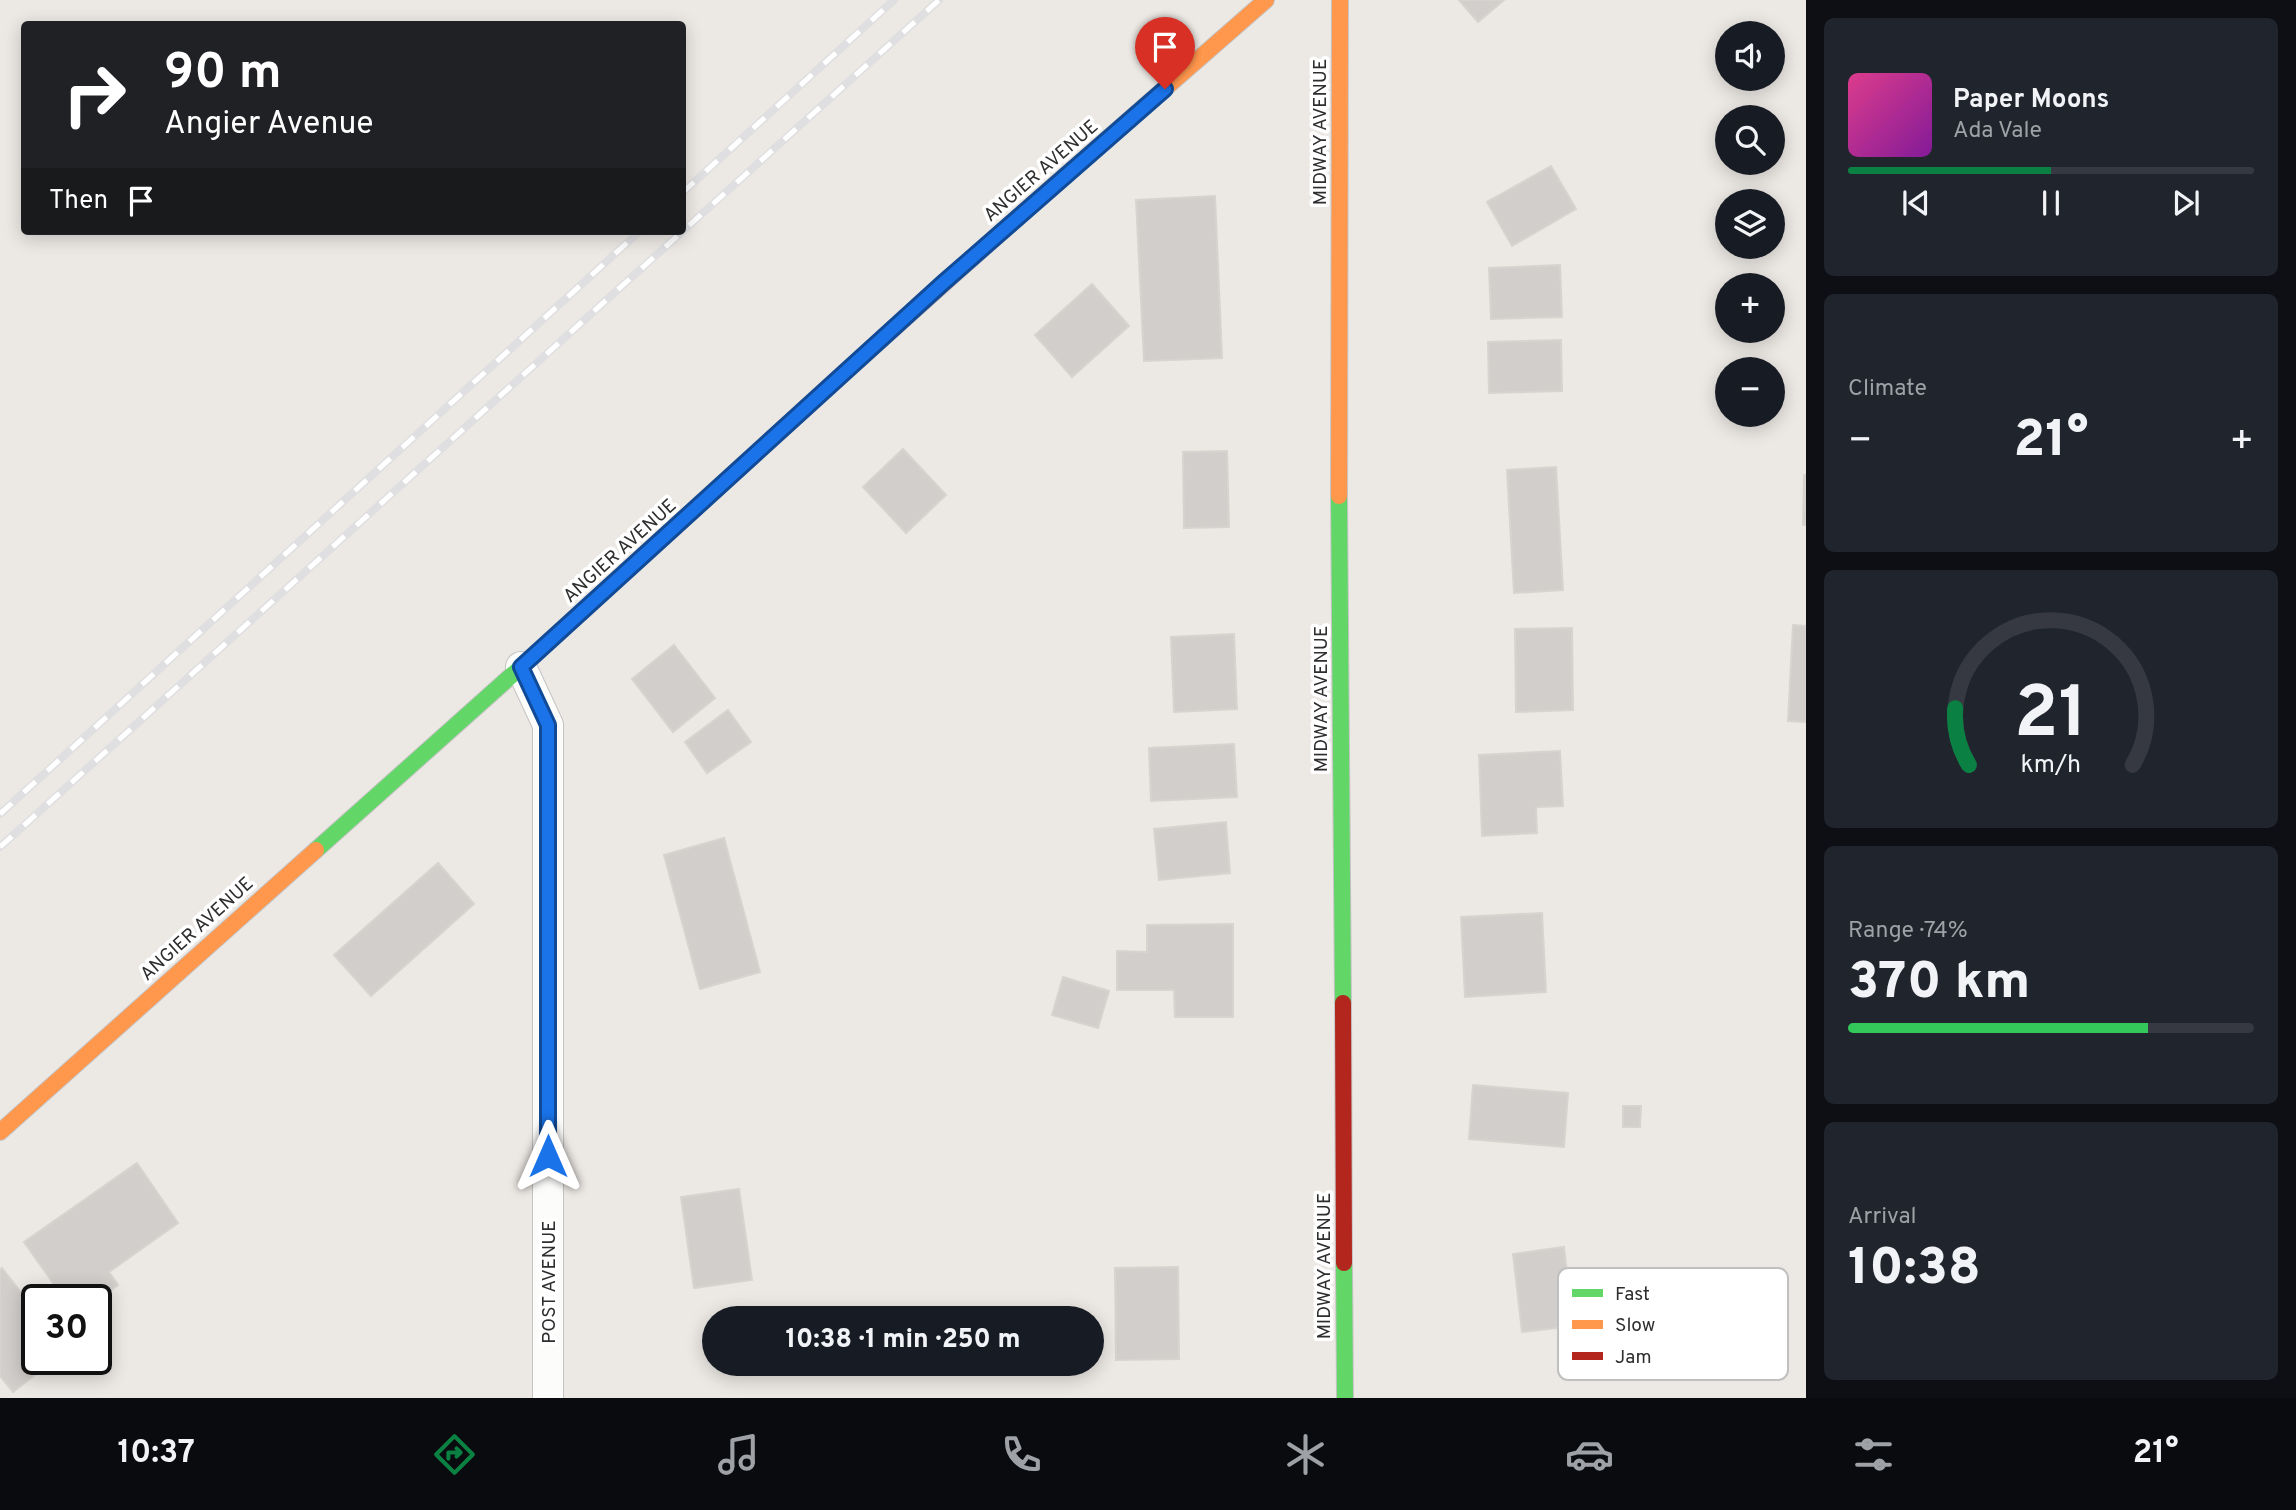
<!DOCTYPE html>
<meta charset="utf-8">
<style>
:root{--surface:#171b24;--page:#20242c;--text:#f1f3f6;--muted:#9ea1a6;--line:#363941;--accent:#0b8043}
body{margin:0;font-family:Overpass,sans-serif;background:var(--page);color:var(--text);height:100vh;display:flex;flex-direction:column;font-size:26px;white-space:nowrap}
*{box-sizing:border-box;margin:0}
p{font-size:23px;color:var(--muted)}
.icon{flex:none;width:38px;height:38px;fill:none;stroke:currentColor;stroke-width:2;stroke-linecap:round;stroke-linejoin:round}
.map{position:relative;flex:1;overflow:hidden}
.sheet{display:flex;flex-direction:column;gap:18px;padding:18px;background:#0d0f14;width:490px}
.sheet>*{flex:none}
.hud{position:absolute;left:21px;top:21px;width:665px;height:214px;border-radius:7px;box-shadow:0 4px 18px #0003;background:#202124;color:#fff;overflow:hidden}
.tools{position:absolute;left:1715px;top:21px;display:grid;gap:14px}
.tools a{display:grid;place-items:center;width:70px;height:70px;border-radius:50%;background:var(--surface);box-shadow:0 4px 18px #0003;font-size:35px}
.speed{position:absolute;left:21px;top:1284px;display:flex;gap:14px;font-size:35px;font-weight:700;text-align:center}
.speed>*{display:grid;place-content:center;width:91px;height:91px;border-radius:50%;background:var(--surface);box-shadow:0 4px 18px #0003;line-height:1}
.speed .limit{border:4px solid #111;border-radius:10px;background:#fff;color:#111}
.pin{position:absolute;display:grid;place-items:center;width:60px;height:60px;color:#fff;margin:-72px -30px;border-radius:50% 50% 50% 0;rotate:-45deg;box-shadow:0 0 7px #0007}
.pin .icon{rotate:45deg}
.me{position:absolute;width:77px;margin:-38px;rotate:0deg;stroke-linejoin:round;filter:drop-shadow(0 0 5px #0008)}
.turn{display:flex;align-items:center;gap:24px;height:147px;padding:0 28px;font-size:32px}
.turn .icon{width:91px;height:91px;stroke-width:2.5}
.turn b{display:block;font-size:49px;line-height:60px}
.then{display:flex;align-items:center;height:66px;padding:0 28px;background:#0003;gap:14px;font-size:26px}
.big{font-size:52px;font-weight:800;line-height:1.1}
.sheet .tile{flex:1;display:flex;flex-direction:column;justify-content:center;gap:10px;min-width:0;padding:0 24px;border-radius:10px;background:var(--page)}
.sheet .dial{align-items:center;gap:0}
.dial svg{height:182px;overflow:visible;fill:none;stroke:var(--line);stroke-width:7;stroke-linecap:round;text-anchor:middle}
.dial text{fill:var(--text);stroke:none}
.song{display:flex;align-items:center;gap:21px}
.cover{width:84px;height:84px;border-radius:10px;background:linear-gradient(135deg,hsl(330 70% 55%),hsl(290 70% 35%))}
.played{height:7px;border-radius:4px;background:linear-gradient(90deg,var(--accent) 50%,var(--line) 50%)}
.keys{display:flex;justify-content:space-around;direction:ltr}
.heat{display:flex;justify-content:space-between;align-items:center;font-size:38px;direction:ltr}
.charge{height:10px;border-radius:5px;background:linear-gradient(90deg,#34c759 74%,var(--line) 0)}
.trip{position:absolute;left:702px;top:1306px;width:402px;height:70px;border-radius:35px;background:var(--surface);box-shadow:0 4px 18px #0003;font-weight:800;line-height:70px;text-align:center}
.menu{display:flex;height:112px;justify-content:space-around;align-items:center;background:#090b0e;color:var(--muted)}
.menu .icon{width:49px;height:49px}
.menu .active{color:var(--accent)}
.menu b{font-size:32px;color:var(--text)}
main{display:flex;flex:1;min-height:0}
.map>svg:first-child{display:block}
.building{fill:#d1cecb;stroke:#d7d4d0;stroke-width:2}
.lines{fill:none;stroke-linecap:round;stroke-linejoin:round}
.street-casing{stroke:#c5c4c5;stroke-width:32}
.fast-casing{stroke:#c5c4c5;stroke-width:18}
.slow-casing{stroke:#c5c4c5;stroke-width:18}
.jam-casing{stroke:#c5c4c5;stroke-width:18}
.street{stroke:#fcfcfb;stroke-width:30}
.fast{stroke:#63d668;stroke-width:16}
.slow{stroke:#ff974d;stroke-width:16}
.jam{stroke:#b3261e;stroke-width:16}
.rail-casing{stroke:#dfdfe1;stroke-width:8}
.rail{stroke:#fff;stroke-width:5;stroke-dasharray:16;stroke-linecap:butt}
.route-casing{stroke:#114b97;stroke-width:18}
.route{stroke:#1a73e8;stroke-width:12}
.labels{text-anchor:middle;stroke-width:7;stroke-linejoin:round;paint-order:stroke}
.street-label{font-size:19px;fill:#2e2e2e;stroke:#fff}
.key{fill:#fff;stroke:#c0c0c0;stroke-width:2}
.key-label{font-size:19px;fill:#2e2e2e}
</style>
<main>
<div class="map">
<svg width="1806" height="1398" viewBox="0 0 1806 1398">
<rect width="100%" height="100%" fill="#ece8e4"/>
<!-- building -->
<g class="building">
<path d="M1459 0H1504L1478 22Z"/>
<path d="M1551 166 1576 209 1512 246 1487 202Z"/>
<path d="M1215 196 1222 358 1144 361 1136 200Z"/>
<path d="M1560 265 1562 317 1491 319 1489 268Z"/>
<path d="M1092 284 1129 326 1072 377 1035 335Z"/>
<path d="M1561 340 1562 391 1489 393 1488 342Z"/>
<path d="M903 449 946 495 906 533 863 487Z"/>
<path d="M1227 451 1229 527 1184 528 1183 452Z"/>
<path d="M1556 467 1563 590 1514 593 1507 470Z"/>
<path d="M1804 475H1806V525H1803Z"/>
<path d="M1793 625 1806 626V722L1788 721Z"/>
<path d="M1572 628 1573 710 1516 712 1515 629Z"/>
<path d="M1234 634 1237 709 1174 712 1171 637Z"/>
<path d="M674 645 715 698 673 732 632 679Z"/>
<path d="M728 710 751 742 707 773 685 742Z"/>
<path d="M1234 744 1237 797 1151 801 1149 748Z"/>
<path d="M1560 751 1563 806 1536 807 1537 833 1482 836 1479 755Z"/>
<path d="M1226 822 1230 873 1159 880 1154 829Z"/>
<path d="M724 838 760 972 700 989 664 855Z"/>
<path d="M438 863 474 904 371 996 334 955Z"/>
<path d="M1542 913 1546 992 1465 997 1461 917Z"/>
<path d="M1233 924V1017H1175L1174 990H1117V951L1147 952V925Z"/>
<path d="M1063 977 1109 991 1098 1028 1052 1015Z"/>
<path d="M1473 1085 1568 1093 1564 1147 1469 1139Z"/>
<path d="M1623 1106H1641L1640 1127H1623Z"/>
<path d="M137 1163 178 1223 109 1272 118 1285 96 1300H65L24 1242Z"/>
<path d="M739 1189 752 1280 694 1288 681 1197Z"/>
<path d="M1564 1247 1573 1326 1522 1332 1513 1254Z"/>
<path d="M1178 1267 1179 1359 1116 1360 1115 1268Z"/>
<path d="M2 1268 37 1313V1360H54L13 1392 0 1376V1270Z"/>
</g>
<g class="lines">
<defs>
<path id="street" d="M521 667 548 725V1398"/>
<g id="fast">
<path d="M1339 496 1343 1003"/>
<path d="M316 850 521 667 845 372"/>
<path d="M1344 1263 1345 1398"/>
</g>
<g id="slow">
<path d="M1035 202 1266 0"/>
<path d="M1339 496 1340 0"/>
<path d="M0 1132 316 850"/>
</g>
<g id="jam">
<path d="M845 372 1035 202"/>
<path d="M1343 1003 1344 1263"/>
</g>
</defs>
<!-- street casing -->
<use href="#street" class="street-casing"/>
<!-- fast casing -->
<use href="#fast" class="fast-casing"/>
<!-- slow casing -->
<use href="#slow" class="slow-casing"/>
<!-- jam casing -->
<use href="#jam" class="jam-casing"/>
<!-- street -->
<use href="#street" class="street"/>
<!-- fast -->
<use href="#fast" class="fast"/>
<!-- slow -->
<use href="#slow" class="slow"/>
<!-- jam -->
<use href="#jam" class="jam"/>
<defs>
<g id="rail">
<path d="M682 193 894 0"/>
<path d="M0 814 640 231"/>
<path d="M0 847 939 0"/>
</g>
</defs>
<!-- rail casing -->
<use href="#rail" class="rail-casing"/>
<!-- rail -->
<use href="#rail" class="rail"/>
</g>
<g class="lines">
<defs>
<path id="route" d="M548 1156V725L521 667 943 283 1165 89"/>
</defs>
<!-- route casing -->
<use href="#route" class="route-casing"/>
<!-- route -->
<use href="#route" class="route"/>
</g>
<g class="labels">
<!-- street labels -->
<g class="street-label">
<text transform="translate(1319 132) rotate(-90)" y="7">MIDWAY AVENUE</text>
<text transform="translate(1040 170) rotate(-41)" y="7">ANGIER AVENUE</text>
<text transform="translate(619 550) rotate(-42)" y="7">ANGIER AVENUE</text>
<text transform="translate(1320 699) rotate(-90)" y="7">MIDWAY AVENUE</text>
<text transform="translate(196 928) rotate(-42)" y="7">ANGIER AVENUE</text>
<text transform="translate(1323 1266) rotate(-90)" y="7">MIDWAY AVENUE</text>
<text transform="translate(548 1282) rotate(-90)" y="7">POST AVENUE</text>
</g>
</g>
<!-- legend -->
<rect x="1558" y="1268" width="230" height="112" rx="10" class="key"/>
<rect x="1572" y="1289" width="31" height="8" fill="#63d668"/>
<rect x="1572" y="1320" width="31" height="9" fill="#ff974d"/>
<rect x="1572" y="1352" width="31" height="8" fill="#b3261e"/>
<g class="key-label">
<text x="1615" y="1300">Fast</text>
<text x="1615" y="1331">Slow</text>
<text x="1615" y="1363">Jam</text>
</g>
</svg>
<div class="tools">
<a><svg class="icon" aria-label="sound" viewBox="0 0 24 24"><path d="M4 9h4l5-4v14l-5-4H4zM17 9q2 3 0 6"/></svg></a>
<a><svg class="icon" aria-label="search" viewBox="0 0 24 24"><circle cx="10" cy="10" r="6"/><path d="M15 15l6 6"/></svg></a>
<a><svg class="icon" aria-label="layers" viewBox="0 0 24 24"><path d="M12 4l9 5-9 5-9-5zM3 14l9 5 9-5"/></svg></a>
<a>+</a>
<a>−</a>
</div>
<div class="speed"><div class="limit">30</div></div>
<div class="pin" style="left:1165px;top:89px;background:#d93025"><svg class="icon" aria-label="arrive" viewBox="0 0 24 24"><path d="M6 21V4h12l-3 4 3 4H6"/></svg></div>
<svg class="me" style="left:548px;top:1156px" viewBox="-20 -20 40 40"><path d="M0-17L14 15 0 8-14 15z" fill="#1a73e8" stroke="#fff" stroke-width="4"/></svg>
<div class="trip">10:38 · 1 min · 250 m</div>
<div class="hud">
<div class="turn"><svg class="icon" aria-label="right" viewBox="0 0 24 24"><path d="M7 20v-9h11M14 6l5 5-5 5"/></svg><div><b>90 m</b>Angier Avenue</div></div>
<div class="then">Then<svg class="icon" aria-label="arrive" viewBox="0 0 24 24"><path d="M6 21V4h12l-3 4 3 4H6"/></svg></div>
</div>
</div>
<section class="sheet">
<div class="tile">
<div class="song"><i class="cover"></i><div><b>Paper Moons</b><p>Ada Vale</p></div></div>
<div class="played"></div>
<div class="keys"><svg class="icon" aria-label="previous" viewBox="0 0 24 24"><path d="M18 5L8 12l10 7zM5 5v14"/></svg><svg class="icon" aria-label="pause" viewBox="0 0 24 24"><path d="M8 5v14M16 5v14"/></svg><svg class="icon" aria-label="next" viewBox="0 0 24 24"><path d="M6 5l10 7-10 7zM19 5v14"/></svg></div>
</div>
<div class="tile"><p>Climate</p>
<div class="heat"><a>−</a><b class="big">21°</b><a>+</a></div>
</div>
<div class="tile dial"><svg viewBox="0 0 100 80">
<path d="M14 69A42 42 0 1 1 86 69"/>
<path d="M14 69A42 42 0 0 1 8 44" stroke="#0b8043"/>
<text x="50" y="56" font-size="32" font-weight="700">21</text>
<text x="50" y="72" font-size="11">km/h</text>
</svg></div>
<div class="tile"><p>Range · 74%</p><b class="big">370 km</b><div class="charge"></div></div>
<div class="tile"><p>Arrival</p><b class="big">10:38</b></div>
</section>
</main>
<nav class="menu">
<b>10:37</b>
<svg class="icon active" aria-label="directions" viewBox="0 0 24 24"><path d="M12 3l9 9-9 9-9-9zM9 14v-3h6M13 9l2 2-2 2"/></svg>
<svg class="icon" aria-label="music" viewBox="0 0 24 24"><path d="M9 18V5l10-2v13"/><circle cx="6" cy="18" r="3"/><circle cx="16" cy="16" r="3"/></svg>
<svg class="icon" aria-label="phone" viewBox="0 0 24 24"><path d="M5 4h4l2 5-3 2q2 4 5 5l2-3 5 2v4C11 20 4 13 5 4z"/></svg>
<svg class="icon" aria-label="climate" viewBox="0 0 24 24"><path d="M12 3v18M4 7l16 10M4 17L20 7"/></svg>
<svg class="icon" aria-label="car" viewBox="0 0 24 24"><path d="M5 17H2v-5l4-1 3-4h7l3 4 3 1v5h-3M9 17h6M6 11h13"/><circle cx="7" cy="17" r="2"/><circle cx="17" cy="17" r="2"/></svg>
<svg class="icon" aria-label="filters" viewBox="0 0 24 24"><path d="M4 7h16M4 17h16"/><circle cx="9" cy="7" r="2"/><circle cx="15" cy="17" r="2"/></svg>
<b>21°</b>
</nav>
